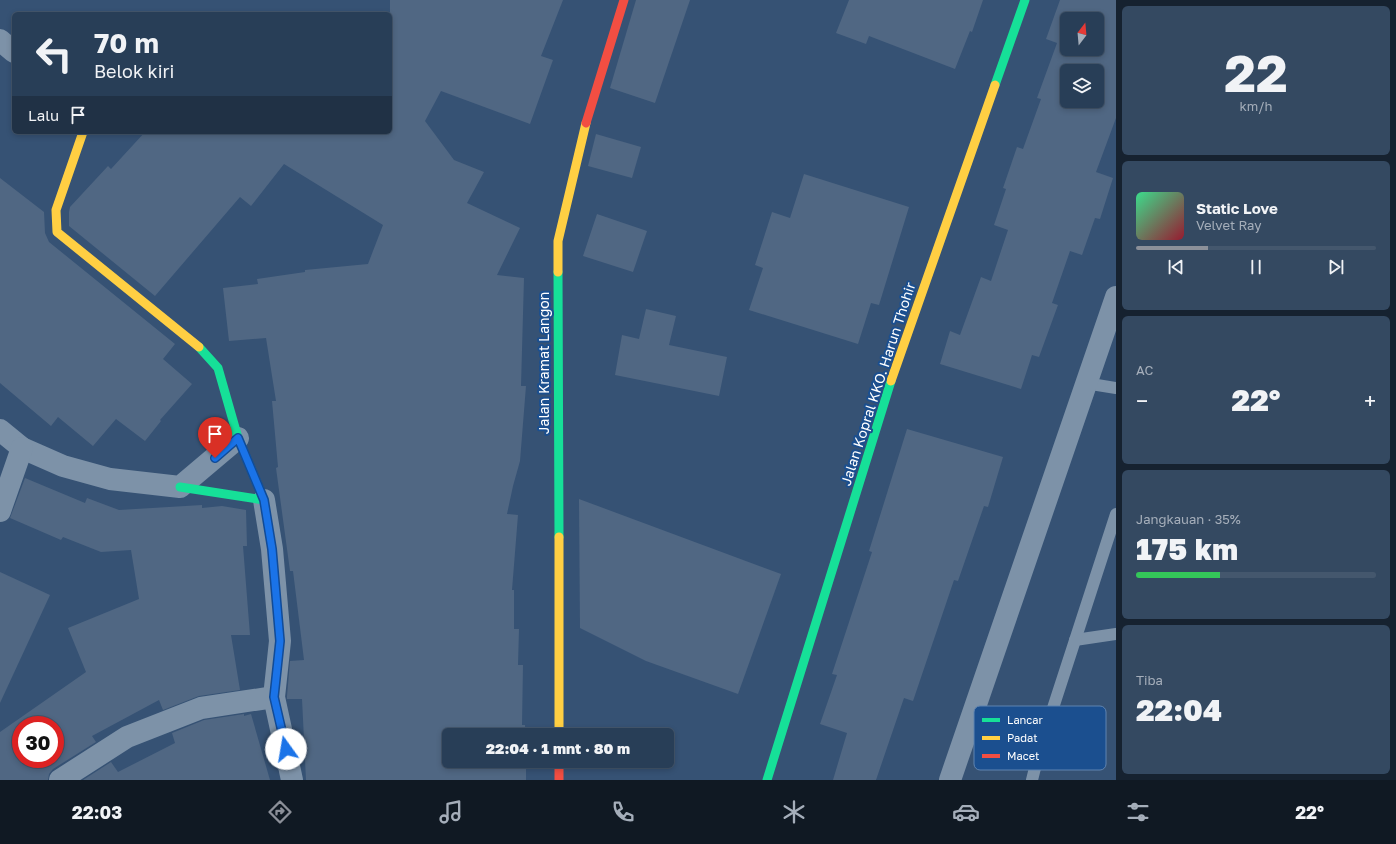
<!DOCTYPE html>
<html lang="id">
<meta charset="utf-8">
<style>
:root{--surface:#283e57;--page:#344961;--text:#f1f3f6;--muted:#a5aeba;--line:#44576d;--accent:#8c9099}
body{margin:0;font-family:"Golos Text",sans-serif;background:var(--page);color:var(--text);height:100vh;display:flex;flex-direction:column;font-size:15px;white-space:nowrap}
*{box-sizing:border-box;margin:0}
p{font-size:13px;color:var(--muted)}
.icon{flex:none;width:22px;height:22px;fill:none;stroke:currentColor;stroke-width:2;stroke-linecap:round;stroke-linejoin:round}
.map{position:relative;flex:1;overflow:hidden}
.side{display:flex;flex-direction:column;gap:6px;padding:6px;background:#162230;width:280px}
.side>*{flex:none}
.banner{position:absolute;left:12px;top:12px;width:380px;height:122px;border-radius:6px;box-shadow:0 2px 6px #0003,0 0 0 1px var(--line);background:#283e57;color:var(--text);overflow:hidden}
.needle{width:26px;rotate:16deg}
.buttons{position:absolute;left:1060px;top:12px;display:grid;gap:8px}
.buttons a{display:grid;place-items:center;width:44px;height:44px;border-radius:6px;background:var(--surface);box-shadow:0 2px 6px #0003,0 0 0 1px var(--line);font-size:20px}
.speed{position:absolute;left:12px;top:716px;display:flex;gap:8px;font-size:20px;font-weight:700;text-align:center}
.speed>*{display:grid;place-content:center;width:52px;height:52px;border-radius:50%;background:var(--surface);box-shadow:0 2px 6px #0003,0 0 0 1px var(--line);line-height:1}
.speed .limit{border:6px solid #d22;background:#fff;color:#111}
.pin{position:absolute;display:grid;place-items:center;width:34px;height:34px;color:#fff;margin:-41px -17px;border-radius:50% 50% 50% 0;rotate:-45deg;box-shadow:0 0 4px #0007}
.pin .icon{rotate:45deg}
.me{position:absolute;width:44px;margin:-22px;rotate:347deg;stroke-linejoin:round;filter:drop-shadow(0 0 3px #0008)}
.turn{display:flex;align-items:center;gap:14px;height:84px;padding:0 16px;font-size:18px}
.turn .icon{width:52px;height:52px;stroke-width:2.5}
.turn b{display:block;font-size:28px;line-height:34px}
.then{display:flex;align-items:center;height:38px;padding:0 16px;background:#0003;gap:8px;font-size:15px}
.big{font-size:30px;font-weight:800;line-height:1.1}
.side .tile{flex:1;display:flex;flex-direction:column;justify-content:center;gap:6px;min-width:0;padding:0 14px;border-radius:6px;background:var(--page)}
.side .dial{align-items:center;gap:0}
.dial b{font-size:52px;line-height:1}
.song{display:flex;align-items:center;gap:12px}
.cover{width:48px;height:48px;border-radius:6px;background:linear-gradient(135deg,hsl(150 70% 55%),hsl(350 70% 35%))}
.played{height:4px;border-radius:2px;background:linear-gradient(90deg,var(--accent) 30%,var(--line) 30%)}
.keys{display:flex;justify-content:space-around;direction:ltr}
.heat{display:flex;justify-content:space-between;align-items:center;font-size:22px;direction:ltr}
.charge{height:6px;border-radius:3px;background:linear-gradient(90deg,#34c759 35%,var(--line) 0)}
.trip{position:absolute;left:442px;top:728px;width:232px;height:40px;border-radius:6px;background:var(--surface);box-shadow:0 2px 6px #0003,0 0 0 1px var(--line);font-weight:800;line-height:40px;text-align:center}
.dock{display:flex;height:64px;justify-content:space-around;align-items:center;background:#101923;color:var(--muted)}
.dock .icon{width:28px;height:28px}
.dock .current{color:var(--accent)}
.dock b{font-size:18px;color:var(--text)}
main{display:flex;flex:1;min-height:0}
.map>svg:first-child{display:block}
.building{fill:#506783;fill-rule:evenodd}
.lines{fill:none;stroke-linecap:round;stroke-linejoin:round}
.lane{stroke:#7d92a8;stroke-width:12}
.street{stroke:#7d92a8;stroke-width:22}
.fast{stroke:#16e098;stroke-width:9}
.slow{stroke:#ffcf43;stroke-width:9}
.jam{stroke:#f24e42;stroke-width:9}
.route-casing{stroke:#114b97;stroke-width:10}
.route{stroke:#1a73e8;stroke-width:7}
.labels{text-anchor:middle;stroke-width:4;stroke-linejoin:round;paint-order:stroke}
.street-label{font-size:14px;fill:#fff;stroke:#1b4f8f}
.key{fill:#1b4f8f;stroke:#5f84b1;stroke-width:1}
.key-label{font-size:11px;fill:#fff}
</style>
<main>
<div class="map">
<svg width="1116" height="780" viewBox="0 0 1116 780">
<rect width="100%" height="100%" fill="#365274"/>
<!-- building -->
<g class="building">
<path d="M390 0H563L541 56 553 60 530 124 441 91 425 121 454 160 484 172 467 203 520 228 497 275 524 278 521 386H526L520 461 513 486 507 514 518 515 512 590H514V629H519L518 665H523L522 725H525V735H449V761H526V780H306L302 699H287V696L290 661 304 660 293 571H290L276 468 278 467 272 401H276L266 338 229 341 223 288 258 284 257 279 305 272V270L368 264 383 225 284 164 251 206 240 197 155 296 69 226V212L70 207 108 166 111 169 145 132H390Z"/>
<path d="M636 0H690L655 103 610 88Z"/>
<path d="M849 0H983L972 32 970 31 955 69 869 36 866 44 836 33Z"/>
<path d="M1060 0H1116V118L1096 172 1113 178 1100 219 1095 218 1082 255 1070 251 1052 303 1058 305 1039 357 1032 355 1021 389 940 364 950 331 960 335 981 277 991 281 1008 230 994 225 1006 189 1003 188 1017 147 1023 149 1041 99 1037 98 1057 43 1046 39ZM1067 19H1097V49H1067ZM1067 71H1097V101H1067Z"/>
<path d="M596 134 641 147 632 178 588 166Z"/>
<path d="M804 174 909 207 879 305 871 303 858 344 749 310 763 268 755 265 772 212 790 218Z"/>
<path d="M0 178 44 212 45 233 49 242 175 344 163 359 192 384 160 420 161 421 145 441 116 419 93 446 58 417 51 426 0 383Z"/>
<path d="M597 214 647 231 633 272 583 256Z"/>
<path d="M646 309 676 316 669 345 727 357 719 396 615 375 622 335 639 339Z"/>
<path d="M907 429 1003 457 988 507 984 506 958 581 954 580 913 701 904 698 876 780H833L847 733 820 724 837 675 832 674 872 552 869 551Z"/>
<path d="M25 478 85 503 87 498 119 510 202 505V508L222 506 246 510 247 546H243L250 635H231L240 690 199 696 163 710 159 700 92 736 96 742 53 769 49 774 48 780H0V732L86 672 68 628 139 599 131 550 101 552 63 537 61 540 10 518ZM21 725H55V759H21Z"/>
<path d="M579 499 781 574 738 694 646 661 580 628Z"/>
<path d="M0 572 50 595 0 703Z"/>
<path d="M244 714V716L251 714 270 780H83L111 762 118 772 175 743 172 733 204 720Z"/>
</g>
<g class="lines">
<!-- lane -->
<g class="lane">
<path d="M1085 383 1116 388"/>
<path d="M1075 640 1116 634"/>
<path d="M1032 780 1040 748 1116 514"/>
</g>
<!-- street -->
<g class="street">
<path d="M0 40 14 52"/>
<path d="M0 430 22 448 63 466 110 479 180 487 238 438"/>
<path d="M264 500 272 549 280 641 274 697 292 780"/>
<path d="M0 511 22 448"/>
<path d="M60 780 127 737 201 708 274 697"/>
<path d="M950 780 1116 297"/>
</g>
<!-- fast -->
<g class="fast">
<path d="M995 85 1025 0"/>
<path d="M558 272 559 537"/>
<path d="M180 487 264 500 238 438 218 368 199 347"/>
<path d="M767 780 891 381"/>
</g>
<!-- slow -->
<g class="slow">
<path d="M83 132 56 210 57 232 199 347"/>
<path d="M558 272V241L586 123"/>
<path d="M891 381 995 85"/>
<path d="M559 537V735"/>
</g>
<!-- jam -->
<g class="jam">
<path d="M586 123 624 0"/>
<path d="M559 761V780"/>
</g>
</g>
<g class="lines">
<defs>
<path id="route" d="M215 458 238 438 264 500 272 549 280 641 274 697 286 749"/>
</defs>
<!-- route casing -->
<use href="#route" class="route-casing"/>
<!-- route -->
<use href="#route" class="route"/>
</g>
<g class="labels">
<!-- street labels -->
<g class="street-label">
<text transform="translate(544 363) rotate(-90)" y="5">Jalan Kramat Langon</text>
<text transform="translate(878 384) rotate(-72)" y="5">Jalan Kopral KKO. Harun Thohir</text>
</g>
</g>
<!-- legend -->
<rect x="974" y="706" width="132" height="64" rx="6" class="key"/>
<rect x="982" y="718" width="18" height="4" fill="#16e098"/>
<rect x="982" y="736" width="18" height="4" fill="#ffcf43"/>
<rect x="982" y="754" width="18" height="4" fill="#f24e42"/>
<g class="key-label">
<text x="1007" y="724">Lancar</text>
<text x="1007" y="742">Padat</text>
<text x="1007" y="760">Macet</text>
</g>
</svg>
<div class="buttons">
<a><svg class="needle" viewBox="-14 -14 28 28"><path d="M0-13l5 13h-10z" fill="#e53935"/><path d="M0 13l5-13h-10z" fill="#a5aeba"/></svg></a>
<a><svg class="icon" aria-label="layers" viewBox="0 0 24 24"><path d="M12 4l9 5-9 5-9-5zM3 14l9 5 9-5"/></svg></a>
</div>
<div class="speed"><div class="limit">30</div></div>
<div class="pin" style="left:215px;top:458px;background:#d93025"><svg class="icon" aria-label="arrive" viewBox="0 0 24 24"><path d="M6 21V4h12l-3 4 3 4H6"/></svg></div>
<svg class="me" style="left:286px;top:749px" viewBox="-20 -20 40 40"><circle r="19" fill="#fff"/><path d="M0-13L10 11 0 6-10 11z" fill="#1a73e8"/></svg>
<div class="trip">22:04 · 1 mnt · 80 m</div>
<div class="banner">
<div class="turn"><svg class="icon" aria-label="left" viewBox="0 0 24 24"><path d="M17 20v-9H6M10 6l-5 5 5 5"/></svg><div><b>70 m</b>Belok kiri</div></div>
<div class="then">Lalu<svg class="icon" aria-label="arrive" viewBox="0 0 24 24"><path d="M6 21V4h12l-3 4 3 4H6"/></svg></div>
</div>
</div>
<section class="side">
<div class="tile dial"><b>22</b><p>km/h</p></div>
<div class="tile">
<div class="song"><i class="cover"></i><div><b>Static Love</b><p>Velvet Ray</p></div></div>
<div class="played"></div>
<div class="keys"><svg class="icon" aria-label="previous" viewBox="0 0 24 24"><path d="M18 5L8 12l10 7zM5 5v14"/></svg><svg class="icon" aria-label="pause" viewBox="0 0 24 24"><path d="M8 5v14M16 5v14"/></svg><svg class="icon" aria-label="next" viewBox="0 0 24 24"><path d="M6 5l10 7-10 7zM19 5v14"/></svg></div>
</div>
<div class="tile"><p>AC</p>
<div class="heat"><a>−</a><b class="big">22°</b><a>+</a></div>
</div>
<div class="tile"><p>Jangkauan · 35%</p><b class="big">175 km</b><div class="charge"></div></div>
<div class="tile"><p>Tiba</p><b class="big">22:04</b></div>
</section>
</main>
<nav class="dock">
<b>22:03</b>
<svg class="icon current" aria-label="directions" viewBox="0 0 24 24"><path d="M12 3l9 9-9 9-9-9zM9 14v-3h6M13 9l2 2-2 2"/></svg>
<svg class="icon" aria-label="music" viewBox="0 0 24 24"><path d="M9 18V5l10-2v13"/><circle cx="6" cy="18" r="3"/><circle cx="16" cy="16" r="3"/></svg>
<svg class="icon" aria-label="phone" viewBox="0 0 24 24"><path d="M5 4h4l2 5-3 2q2 4 5 5l2-3 5 2v4C11 20 4 13 5 4z"/></svg>
<svg class="icon" aria-label="climate" viewBox="0 0 24 24"><path d="M12 3v18M4 7l16 10M4 17L20 7"/></svg>
<svg class="icon" aria-label="car" viewBox="0 0 24 24"><path d="M5 17H2v-5l4-1 3-4h7l3 4 3 1v5h-3M9 17h6M6 11h13"/><circle cx="7" cy="17" r="2"/><circle cx="17" cy="17" r="2"/></svg>
<svg class="icon" aria-label="filters" viewBox="0 0 24 24"><path d="M4 7h16M4 17h16"/><circle cx="9" cy="7" r="2"/><circle cx="15" cy="17" r="2"/></svg>
<b>22°</b>
</nav>
